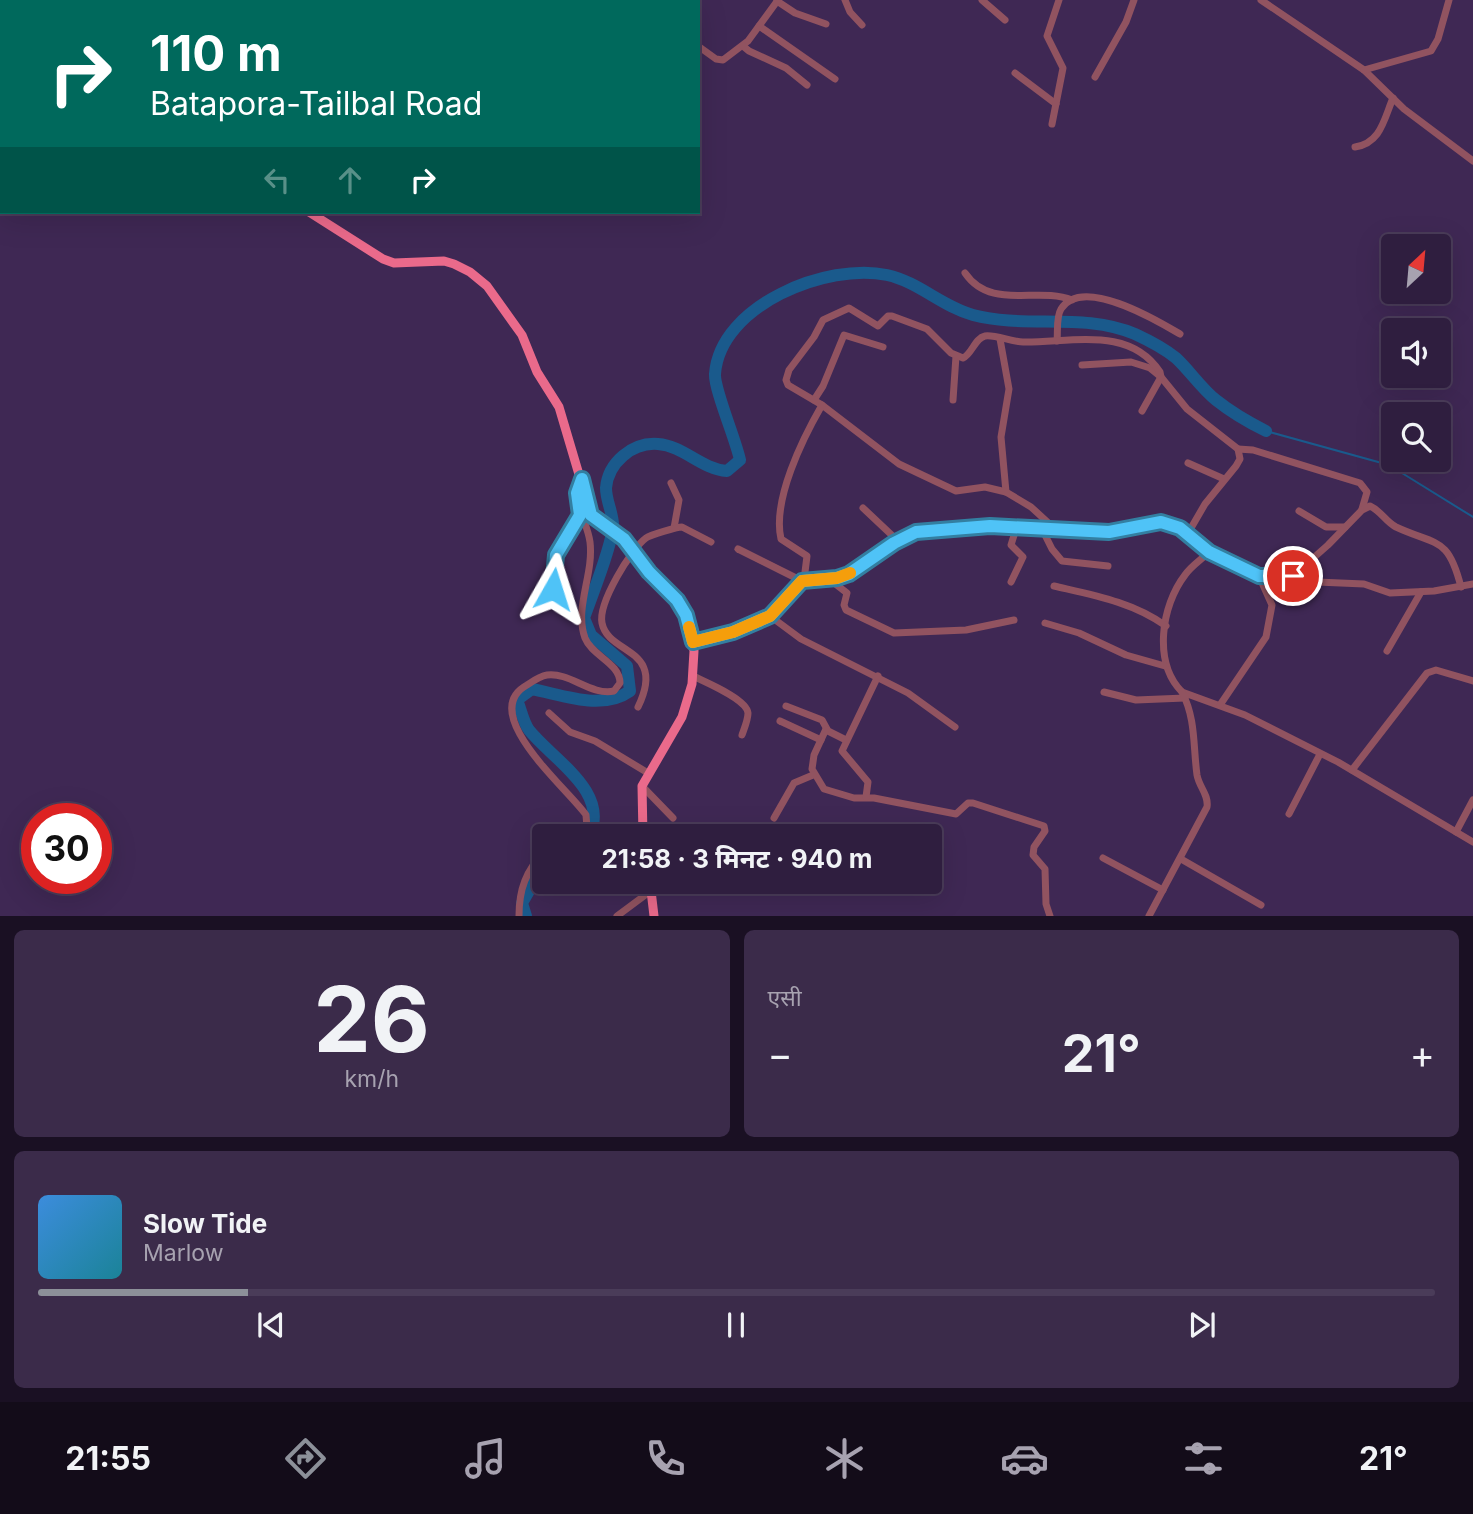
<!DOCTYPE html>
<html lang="hi">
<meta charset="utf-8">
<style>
:root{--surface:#2f1e3f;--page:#3b2b4a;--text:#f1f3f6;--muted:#a7a2b0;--line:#4a3c59;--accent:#8c9099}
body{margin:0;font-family:Inter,"Noto Sans Devanagari",sans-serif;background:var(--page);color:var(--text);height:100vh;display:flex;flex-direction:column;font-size:26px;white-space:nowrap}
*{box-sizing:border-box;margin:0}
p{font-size:23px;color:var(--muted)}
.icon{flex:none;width:38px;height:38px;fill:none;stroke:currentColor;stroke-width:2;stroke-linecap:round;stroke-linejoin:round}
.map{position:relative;height:916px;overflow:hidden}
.panel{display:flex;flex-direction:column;gap:14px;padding:14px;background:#1a1023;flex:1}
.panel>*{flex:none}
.guide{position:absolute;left:0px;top:0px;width:700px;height:214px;box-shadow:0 7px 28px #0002,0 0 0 2px var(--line);background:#00695c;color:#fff;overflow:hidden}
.needle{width:46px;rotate:26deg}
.fabs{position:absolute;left:1381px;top:234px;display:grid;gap:14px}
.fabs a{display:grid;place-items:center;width:70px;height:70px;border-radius:7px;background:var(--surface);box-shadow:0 7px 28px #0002,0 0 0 2px var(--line);font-size:35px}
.speed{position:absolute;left:21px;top:803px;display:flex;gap:14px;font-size:35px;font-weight:700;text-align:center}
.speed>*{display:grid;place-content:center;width:91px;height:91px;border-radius:50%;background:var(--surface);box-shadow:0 7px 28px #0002,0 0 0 2px var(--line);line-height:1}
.speed .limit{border:10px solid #d22;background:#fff;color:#111}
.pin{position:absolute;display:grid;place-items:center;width:60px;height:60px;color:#fff;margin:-30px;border:4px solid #fff;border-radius:50%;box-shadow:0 2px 7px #0007}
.me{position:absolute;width:77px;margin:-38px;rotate:6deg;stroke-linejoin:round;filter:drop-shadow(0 0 5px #0008)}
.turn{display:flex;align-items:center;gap:24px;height:147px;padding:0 35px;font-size:32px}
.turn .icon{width:91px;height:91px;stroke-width:2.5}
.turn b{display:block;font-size:49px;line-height:60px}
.lanes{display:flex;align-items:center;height:66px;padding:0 35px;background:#0003;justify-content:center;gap:35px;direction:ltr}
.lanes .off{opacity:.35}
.big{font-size:52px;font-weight:700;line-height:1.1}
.panel .widget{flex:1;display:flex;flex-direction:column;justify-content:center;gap:10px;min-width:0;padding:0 24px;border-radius:10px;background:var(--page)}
.panel .dial{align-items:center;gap:0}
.dial b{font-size:91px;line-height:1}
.song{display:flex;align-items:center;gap:21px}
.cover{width:84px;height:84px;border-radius:10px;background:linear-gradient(135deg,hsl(210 70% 55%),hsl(190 70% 35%))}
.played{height:7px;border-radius:4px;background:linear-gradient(90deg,var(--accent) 15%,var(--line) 15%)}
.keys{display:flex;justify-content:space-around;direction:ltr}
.heat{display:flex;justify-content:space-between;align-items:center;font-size:38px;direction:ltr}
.panel .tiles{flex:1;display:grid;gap:14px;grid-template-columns:1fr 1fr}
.widget:last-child{grid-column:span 2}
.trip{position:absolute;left:532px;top:824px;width:410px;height:70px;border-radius:7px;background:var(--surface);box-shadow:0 7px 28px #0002,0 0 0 2px var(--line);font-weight:700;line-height:70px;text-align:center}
.menu{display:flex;height:112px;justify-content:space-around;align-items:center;background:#130c19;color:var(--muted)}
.menu .icon{width:49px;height:49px}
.menu .current{color:var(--accent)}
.menu b{font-size:32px;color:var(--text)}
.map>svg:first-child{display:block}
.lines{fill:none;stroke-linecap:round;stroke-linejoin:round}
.stream{stroke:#1a5a8c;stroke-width:2}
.canal{stroke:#1a5a8c;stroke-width:7}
.river{stroke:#1a5a8c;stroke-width:12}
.minor{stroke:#915360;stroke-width:7}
.major{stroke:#ea6a8b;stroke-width:9}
.route-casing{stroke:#337fa1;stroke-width:18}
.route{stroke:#4fc3f7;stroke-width:12}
.slow{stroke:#f59e0b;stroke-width:12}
</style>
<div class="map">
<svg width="1473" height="916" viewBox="0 0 1473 916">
<rect width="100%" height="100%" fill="#3f2854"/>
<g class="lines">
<!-- stream -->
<path class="stream" d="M1266 431 1389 465 1473 517"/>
<!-- canal -->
<path class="canal" d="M0 110 2 109"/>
<!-- river -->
<g class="river">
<path d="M589 836C611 792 553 760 529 730 523 722 521 709 517 700L532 689C563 695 602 711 630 691L627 666 591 635 584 618C591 598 613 543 613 525 613 513 606 501 606 488 608 463 632 442 658 444 684 446 701 469 727 471L740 460C736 440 714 389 715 374 720 305 828 262 887 275 919 282 941 306 973 315 1026 329 1084 312 1135 334 1148 340 1165 349 1176 358 1190 371 1201 388 1216 400 1231 412 1248 422 1266 431"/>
<path d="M526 916 522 903 544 865"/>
</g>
<!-- minor -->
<g class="minor">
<path d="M608 0V2"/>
<path d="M845 0 850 12 862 25"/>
<path d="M982 0 1005 20"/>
<path d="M1261 0 1364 70 1404 109 1473 161"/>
<path d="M777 1 795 13 826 24"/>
<path d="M543 2 544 0"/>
<path d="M684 2 685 0"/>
<path d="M759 26 835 79"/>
<path d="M698 46 716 59 723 60 748 41 778 0"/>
<path d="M743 46 749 51 786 68 807 85"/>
<path d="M1364 70 1431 51 1438 39 1449 0"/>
<path d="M1015 73 1056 104"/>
<path d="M1095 77 1126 22 1134 0"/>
<path d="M0 100 2 98"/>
<path d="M1052 124 1063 68 1047 36 1059 0"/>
<path d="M0 130 2 129"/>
<path d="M1355 147C1381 143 1384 119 1393 98"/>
<path d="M965 273C991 311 1037 286 1072 300"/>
<path d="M1000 339 1009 389 1001 437 1006 492"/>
<path d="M1057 341C1058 331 1056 317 1061 309 1082 275 1158 321 1180 334"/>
<path d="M1082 365 1131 362 1150 368 1161 377 1187 409 1238 449 1240 459 1236 466 1205 504 1187 535"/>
<path d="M814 400 823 386 844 335 883 347"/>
<path d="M953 400 956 356"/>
<path d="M1238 449 1253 450 1360 483 1367 492 1362 509"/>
<path d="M1188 463 1224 479"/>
<path d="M671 483 679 500 674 528"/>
<path d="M863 508 898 541"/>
<path d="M1299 511 1326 527H1345"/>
<path d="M580 515C554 564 532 576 581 621"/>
<path d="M1042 529 1052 549 1062 561 1108 566"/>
<path d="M1055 529 1031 507 1006 492 985 487 956 491 899 464 822 405 788 385 786 380 789 370 814 337 823 320 849 308 878 326 888 316H892L927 329 951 353 963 358C972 354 975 338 985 336 993 334 1013 342 1023 342 1070 343 1129 325 1160 372L1161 377 1142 411"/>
<path d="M738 549 802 581"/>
<path d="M1209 552C1201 560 1191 566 1185 575 1161 606 1153 663 1182 692L1245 715 1338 762 1473 842"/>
<path d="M1293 576 1328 545 1362 510 1370 506C1381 511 1386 522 1396 527 1437 546 1448 536 1461 587"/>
<path d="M829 579 847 593 844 605 846 610 894 633 966 630 1014 620"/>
<path d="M804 580 807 556 781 539C772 500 803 438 822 405"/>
<path d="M1011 582 1023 557 1011 545 1016 529"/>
<path d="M1054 586C1093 595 1133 602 1166 626"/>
<path d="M770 616 801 639 908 693 955 727"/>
<path d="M1045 623 1079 633 1126 655 1165 666"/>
<path d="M693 642 733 632 770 616 802 581 837 578 849 574 894 543 916 532 990 526 1109 532 1161 522 1179 528 1209 552 1259 576H1293L1317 582 1364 584 1390 593 1434 591 1473 584"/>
<path d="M1387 651 1421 592"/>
<path d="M693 676C705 682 747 699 748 713 748 720 744 729 742 735"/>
<path d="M1104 692 1136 700 1185 698"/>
<path d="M1220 705 1266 637 1272 605 1259 576"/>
<path d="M786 706 822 720 828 731 846 740"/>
<path d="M638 707C667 647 608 655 602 623 598 603 631 549 646 538 650 535 677 527 682 527L711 542"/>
<path d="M549 713 570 732 595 741 648 773"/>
<path d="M780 721 821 740"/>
<path d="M826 729 814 755 812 769 824 789 854 798H874L956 814 968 803H973L1044 826 1045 831 1034 847 1033 855 1045 869 1046 904 1050 916"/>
<path d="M1352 770 1427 673 1436 670 1473 681"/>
<path d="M642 786 673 818"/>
<path d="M866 797 868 782 842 751 878 676"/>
<path d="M1289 814 1320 754"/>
<path d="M774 818 794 783 813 775"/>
<path d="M1456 832 1473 800"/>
<path d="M571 836 587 828 586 815C568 789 476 713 527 685 533 681 540 676 547 675 570 672 591 696 614 691L620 683C620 663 592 656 585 638 574 607 594 575 590 542 587 520 571 503 581 480"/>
<path d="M1103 858 1163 890"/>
<path d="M1181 859 1261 905"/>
<path d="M519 916C519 889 526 871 544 852"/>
<path d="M617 916 652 890"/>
<path d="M1149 916 1207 807C1209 795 1199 787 1197 775 1193 746 1196 719 1182 692"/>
</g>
<!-- major -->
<g class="major">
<path d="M0 2 2 7"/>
<path d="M309 212 383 259 394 263 444 261 454 264 470 272 487 286 522 335 537 372 559 407 591 515 624 539 649 572 677 600 686 615 694 651 692 684 682 717 642 786 643 836"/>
<path d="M650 882 654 916"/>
</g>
</g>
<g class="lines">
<defs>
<path id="route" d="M553 589 556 555 580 515 577 493 582 479 591 515 624 539 649 572 677 600 686 615 693 642 733 632 770 616 802 581 837 578 849 574 894 543 916 532 990 526 1109 532 1161 522 1180 528 1209 552 1259 576H1293"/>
</defs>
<!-- route casing -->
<use href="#route" class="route-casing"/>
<!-- route -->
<use href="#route" class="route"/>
<!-- slow -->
<path class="slow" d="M689 627 693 642 733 632 770 616 802 581 837 578 850 573"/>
</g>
</svg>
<div class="fabs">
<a><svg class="needle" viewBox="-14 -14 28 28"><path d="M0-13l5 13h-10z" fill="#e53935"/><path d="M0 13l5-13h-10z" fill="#a7a2b0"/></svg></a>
<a><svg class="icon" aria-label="sound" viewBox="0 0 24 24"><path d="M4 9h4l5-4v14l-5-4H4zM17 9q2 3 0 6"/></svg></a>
<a><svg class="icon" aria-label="search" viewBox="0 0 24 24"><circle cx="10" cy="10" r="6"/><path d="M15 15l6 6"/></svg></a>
</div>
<div class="speed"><div class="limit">30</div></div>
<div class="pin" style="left:1293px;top:576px;background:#d93025"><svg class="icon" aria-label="arrive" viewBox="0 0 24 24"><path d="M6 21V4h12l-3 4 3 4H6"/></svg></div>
<svg class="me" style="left:553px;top:589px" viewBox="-20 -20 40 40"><path d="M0-17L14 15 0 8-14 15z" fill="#4fc3f7" stroke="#fff" stroke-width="4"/></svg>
<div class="trip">21:58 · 3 मिनट · 940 m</div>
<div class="guide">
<div class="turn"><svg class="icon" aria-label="right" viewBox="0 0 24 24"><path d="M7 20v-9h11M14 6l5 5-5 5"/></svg><div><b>110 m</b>Batapora-Tailbal Road</div></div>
<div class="lanes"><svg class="icon off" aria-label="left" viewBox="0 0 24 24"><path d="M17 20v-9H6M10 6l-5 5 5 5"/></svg><svg class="icon off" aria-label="ahead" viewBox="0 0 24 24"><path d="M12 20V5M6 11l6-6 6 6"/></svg><svg class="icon" aria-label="right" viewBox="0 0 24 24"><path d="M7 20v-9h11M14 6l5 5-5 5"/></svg></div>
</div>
</div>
<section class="panel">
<div class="tiles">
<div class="widget dial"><b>26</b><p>km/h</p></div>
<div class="widget"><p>एसी</p>
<div class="heat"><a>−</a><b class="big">21°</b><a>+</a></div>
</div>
<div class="widget">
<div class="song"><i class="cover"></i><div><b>Slow Tide</b><p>Marlow</p></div></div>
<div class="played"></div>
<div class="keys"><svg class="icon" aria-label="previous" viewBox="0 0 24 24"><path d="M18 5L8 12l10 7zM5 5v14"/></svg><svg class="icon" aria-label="pause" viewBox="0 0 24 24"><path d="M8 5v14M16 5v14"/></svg><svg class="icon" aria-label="next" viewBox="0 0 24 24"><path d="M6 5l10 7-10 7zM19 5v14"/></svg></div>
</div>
</div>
</section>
<nav class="menu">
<b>21:55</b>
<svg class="icon current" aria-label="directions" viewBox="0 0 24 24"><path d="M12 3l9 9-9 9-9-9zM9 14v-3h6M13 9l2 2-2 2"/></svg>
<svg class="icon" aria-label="music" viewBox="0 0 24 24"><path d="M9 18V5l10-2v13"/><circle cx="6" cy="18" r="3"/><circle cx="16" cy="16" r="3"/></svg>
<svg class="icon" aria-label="phone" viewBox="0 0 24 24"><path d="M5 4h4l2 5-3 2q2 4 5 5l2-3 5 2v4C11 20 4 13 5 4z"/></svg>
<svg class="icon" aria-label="climate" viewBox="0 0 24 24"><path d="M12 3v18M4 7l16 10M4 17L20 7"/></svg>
<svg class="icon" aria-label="car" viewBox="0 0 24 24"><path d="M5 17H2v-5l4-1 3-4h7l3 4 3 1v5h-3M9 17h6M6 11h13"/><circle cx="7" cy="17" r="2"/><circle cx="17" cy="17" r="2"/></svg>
<svg class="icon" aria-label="filters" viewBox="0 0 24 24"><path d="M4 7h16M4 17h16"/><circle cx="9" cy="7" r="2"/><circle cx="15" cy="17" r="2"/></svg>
<b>21°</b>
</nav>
